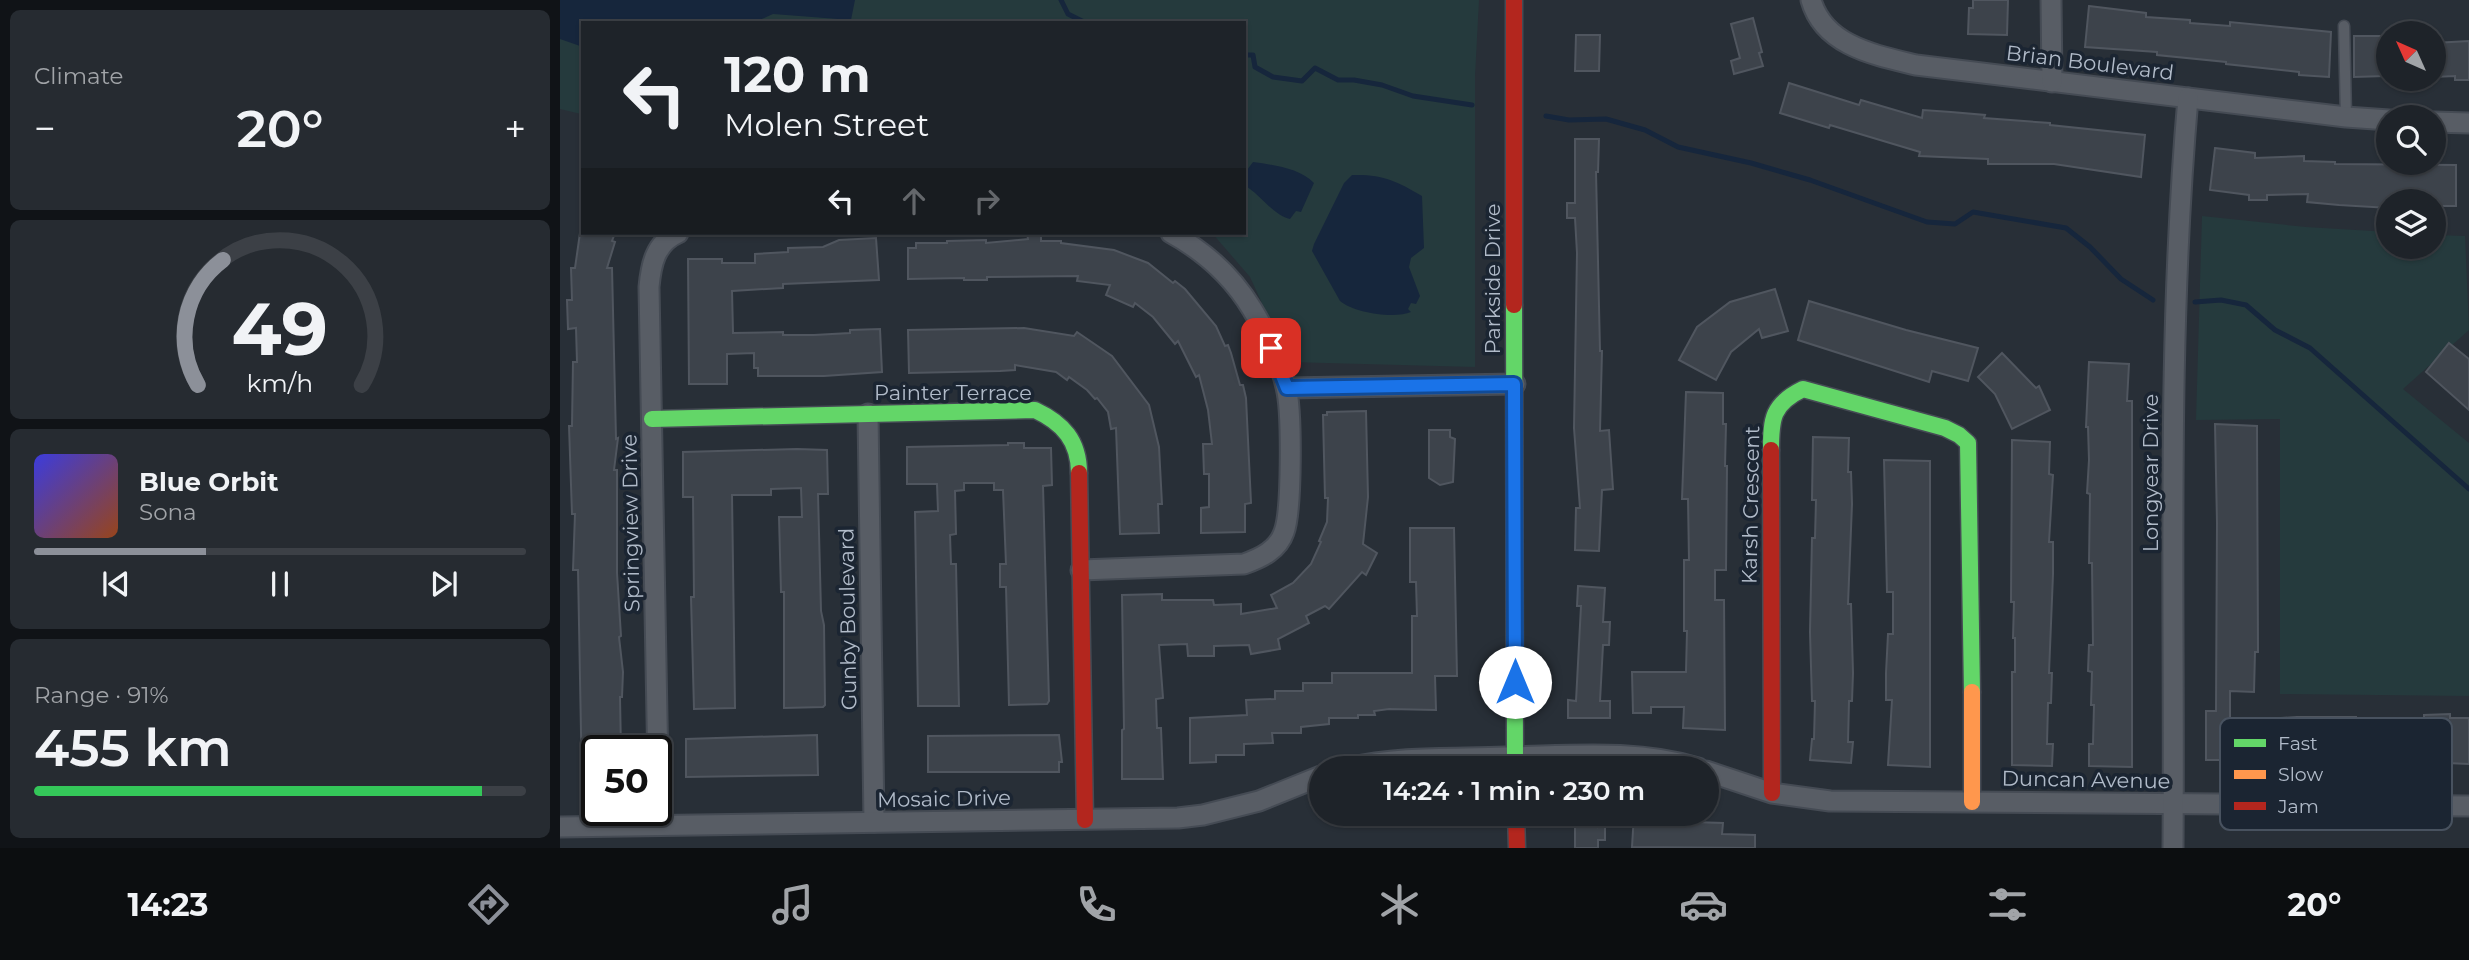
<!DOCTYPE html>
<meta charset="utf-8">
<style>
:root{--surface:#1e2329;--page:#262b31;--text:#f1f3f6;--muted:#a1a4a8;--line:#3c4046;--accent:#8c9099}
body{margin:0;font-family:Montserrat,sans-serif;background:var(--page);color:var(--text);height:100vh;display:flex;flex-direction:column;font-size:26px;white-space:nowrap}
*{box-sizing:border-box;margin:0}
p{font-size:23px;color:var(--muted)}
.icon{flex:none;width:38px;height:38px;fill:none;stroke:currentColor;stroke-width:2;stroke-linecap:round;stroke-linejoin:round}
.map{position:relative;flex:1;overflow:hidden}
.panel{display:flex;flex-direction:column;gap:10px;padding:10px;background:#101317;width:560px}
.panel>*{flex:none}
.guide{position:absolute;left:21px;top:21px;width:665px;height:214px;border-radius:0px;box-shadow:0 2px 5px #0004,0 0 0 2px var(--line);background:#1e2329;color:var(--text);overflow:hidden}
.needle{width:46px;rotate:315deg}
.tools{position:absolute;left:1816px;top:21px;display:grid;gap:14px}
.tools a{display:grid;place-items:center;width:70px;height:70px;border-radius:50%;background:var(--surface);box-shadow:0 2px 5px #0004,0 0 0 2px var(--line);font-size:35px}
.speed{position:absolute;left:21px;top:735px;display:flex;gap:14px;font-size:35px;font-weight:700;text-align:center}
.speed>*{display:grid;place-content:center;width:91px;height:91px;border-radius:50%;background:var(--surface);box-shadow:0 2px 5px #0004,0 0 0 2px var(--line);line-height:1}
.speed .limit{border:4px solid #111;border-radius:10px;background:#fff;color:#111}
.pin{position:absolute;display:grid;place-items:center;width:60px;height:60px;color:#fff;margin:-30px;border-radius:14px;box-shadow:0 4px 10px #0006}
.me{position:absolute;width:77px;margin:-38px;rotate:0deg;stroke-linejoin:round;filter:drop-shadow(0 0 5px #0008)}
.turn{display:flex;align-items:center;gap:24px;height:147px;padding:0 28px;font-size:32px}
.turn .icon{width:91px;height:91px;stroke-width:2.5}
.turn b{display:block;font-size:49px;line-height:60px}
.lanes{display:flex;align-items:center;height:66px;padding:0 28px;background:#0003;justify-content:center;gap:35px;direction:ltr}
.lanes .off{opacity:.35}
.big{font-size:52px;font-weight:600;line-height:1.1}
.panel .widget{flex:1;display:flex;flex-direction:column;justify-content:center;gap:10px;min-width:0;padding:0 24px;border-radius:10px;background:var(--page)}
.panel .dial{align-items:center;gap:0}
.dial svg{height:182px;overflow:visible;fill:none;stroke:var(--line);stroke-width:7;stroke-linecap:round;text-anchor:middle}
.dial text{fill:var(--text);stroke:none}
.song{display:flex;align-items:center;gap:21px}
.cover{width:84px;height:84px;border-radius:10px;background:linear-gradient(135deg,hsl(240 70% 55%),hsl(20 70% 35%))}
.played{height:7px;border-radius:4px;background:linear-gradient(90deg,var(--accent) 35%,var(--line) 35%)}
.keys{display:flex;justify-content:space-around;direction:ltr}
.heat{display:flex;justify-content:space-between;align-items:center;font-size:38px;direction:ltr}
.charge{height:10px;border-radius:5px;background:linear-gradient(90deg,#34c759 91%,var(--line) 0)}
.trip{position:absolute;left:749px;top:756px;width:410px;height:70px;border-radius:35px;background:var(--surface);box-shadow:0 2px 5px #0004,0 0 0 2px var(--line);font-weight:600;line-height:70px;text-align:center}
.dock{display:flex;height:112px;justify-content:space-around;align-items:center;background:#0c0e10;color:var(--muted)}
.dock .icon{width:49px;height:49px}
.dock .on{color:var(--accent)}
.dock b{font-size:32px;color:var(--text)}
main{display:flex;flex:1;min-height:0}
.map>svg:first-child{display:block}
.green{fill:#253a3d}
.water{fill:#16263c}
.lines{fill:none;stroke-linecap:round;stroke-linejoin:round}
.stream{stroke:#16263c;stroke-width:5}
.building{fill:#3d434b;stroke:#50565f;stroke-width:2}
.lane-casing{stroke:#454b54;stroke-width:13}
.street-casing{stroke:#454b54;stroke-width:23}
.fast-casing{stroke:#454b54;stroke-width:19}
.slow-casing{stroke:#454b54;stroke-width:19}
.jam-casing{stroke:#454b54;stroke-width:19}
.lane{stroke:#585d65;stroke-width:10}
.street{stroke:#585d65;stroke-width:19}
.fast{stroke:#63d668;stroke-width:16}
.slow{stroke:#ff974d;stroke-width:16}
.jam{stroke:#b3261e;stroke-width:16}
.route-casing{stroke:#114b97;stroke-width:18}
.route{stroke:#1a73e8;stroke-width:12}
.labels{text-anchor:middle;stroke-width:7;stroke-linejoin:round;paint-order:stroke}
.street-label{font-size:21px;fill:#b1bbc9;stroke:#1b2532}
.key{fill:#1b2532;stroke:#48525f;stroke-width:2}
.key-label{font-size:19px;fill:#b1bbc9}
</style>
<main>
<section class="panel">
<div class="widget"><p>Climate</p>
<div class="heat"><a>−</a><b class="big">20°</b><a>+</a></div>
</div>
<div class="widget dial"><svg viewBox="0 0 100 80">
<path d="M14 69A42 42 0 1 1 86 69"/>
<path d="M14 69A42 42 0 0 1 25 14" stroke="#8c9099"/>
<text x="50" y="56" font-size="32" font-weight="700">49</text>
<text x="50" y="72" font-size="11">km/h</text>
</svg></div>
<div class="widget">
<div class="song"><i class="cover"></i><div><b>Blue Orbit</b><p>Sona</p></div></div>
<div class="played"></div>
<div class="keys"><svg class="icon" aria-label="previous" viewBox="0 0 24 24"><path d="M18 5L8 12l10 7zM5 5v14"/></svg><svg class="icon" aria-label="pause" viewBox="0 0 24 24"><path d="M8 5v14M16 5v14"/></svg><svg class="icon" aria-label="next" viewBox="0 0 24 24"><path d="M6 5l10 7-10 7zM19 5v14"/></svg></div>
</div>
<div class="widget"><p>Range · 91%</p><b class="big">455 km</b><div class="charge"></div></div>
</section>
<div class="map">
<svg width="1909" height="848" viewBox="0 0 1909 848">
<rect width="100%" height="100%" fill="#282f37"/>
<!-- green -->
<g class="green">
<path d="M0 0H919L915 76V367L729 362 690 277 652 233H684V23H23L21 114 0 109Z"/>
<path d="M1642 216 1746 227 1829 232V247H1874V235L1905 236 1909 330 1843 389 1909 443V696L1720 694V419L1636 420Z"/>
</g>
<!-- water -->
<g class="water">
<path d="M0 0H295L291 20 213 14 193 23H23V47L0 39Z"/>
<path d="M693 162C714 165 739 168 754 183L741 212 736 211 730 219C713 215 700 194 684 185V174Z"/>
<path d="M792 175C822 174 837 181 862 196L864 248 851 258 849 267 860 296 856 304 851 303 848 309 851 312C835 319 794 313 780 301L752 251 754 244 784 183Z"/>
</g>
<g class="lines">
<!-- stream -->
<g class="stream">
<path d="M501 0 508 14 526 23"/>
<path d="M684 55H693L695 67 713 77 742 81 755 68 778 80H794L822 85 853 96 912 105"/>
<path d="M986 116 1009 120 1046 119 1085 130 1118 147 1191 163 1250 180 1367 222 1395 224 1413 212 1506 228 1530 247 1561 279 1593 300"/>
<path d="M1635 302 1661 300 1686 305 1715 330 1750 348 1909 489"/>
</g>
</g>
<!-- building -->
<g class="building">
<path d="M1413 0H1448L1447 35 1408 34 1409 8H1413Z"/>
<path d="M1529 6 1586 13V17L1630 20V23L1670 26V22L1771 32 1769 77 1739 75V72L1666 64V62L1597 55V52L1525 47Z"/>
<path d="M1193 18 1202 52 1199 53 1203 66 1174 74 1171 61 1180 58 1171 24Z"/>
<path d="M1016 35H1040L1039 71H1015Z"/>
<path d="M1794 36H1824L1825 76 1794 77Z"/>
<path d="M1909 41V80H1895V76L1874 77V43Z"/>
<path d="M1229 83 1299 105 1301 100 1362 118 1363 110 1391 112 1425 115 1424 118 1490 123V125L1585 135 1581 177 1494 164H1428V159L1359 156 1360 152 1270 125 1269 128 1220 113Z"/>
<path d="M1015 139H1039L1038 172H1036L1040 351H1042L1040 431 1049 430 1053 489 1042 490 1039 551 1015 550 1016 508H1020L1014 428 1017 253 1015 218H1007V203H1015Z"/>
<path d="M1655 148 1695 153V158L1744 156V161L1775 162V164L1896 165V206H1874V201H1829V208L1779 205 1747 202 1748 194 1707 195V200H1689V195L1650 190Z"/>
<path d="M20 233H55L52 241 55 242 47 268H52L56 439 58 438 54 470H57V573L61 636 59 637 63 672 62 697H60L61 751H37V786H22L18 570H13L15 514H12L9 426H12L13 362H17L16 328 8 329 7 300H12L11 268H15Z"/>
<path d="M467 233H481V241H501V243L554 250 588 263 613 283 615 281 625 289 656 326 665 346 668 345 671 353 680 385H683L686 398 691 503 685 504V532L641 533V508L649 507V474H644L643 444H652L648 410 639 375 636 377 618 341 615 344 593 317 575 303 573 307 546 295 550 285 517 281 518 276 427 277V280H404V278L348 279V248H356V243H387V241L426 240V243L468 239Z"/>
<path d="M316 238 319 280 223 284V288L172 291 173 333 223 332V335H254L290 333V330L320 329 322 372 264 376H198V368H194V353L167 354V384H129L128 259H162V263H195V254L228 252V248L263 247 279 240Z"/>
<path d="M1215 289 1228 331 1202 338 1199 329 1171 352 1156 380 1119 360 1137 327 1170 302Z"/>
<path d="M1249 301 1346 330 1418 348 1408 381 1372 371 1369 382 1238 340Z"/>
<path d="M464 328 514 336 517 332 552 356 589 405 599 447 602 504H598L599 533 560 534 556 428 551 429 548 412 537 398 535 399 527 390 509 377 507 380 496 372 455 365V370L440 371 349 373 348 330Z"/>
<path d="M1889 343 1909 359V410L1866 372Z"/>
<path d="M1442 353 1476 388 1479 386 1490 410 1452 429 1435 394 1418 377Z"/>
<path d="M1529 362 1569 364 1567 401H1572V767L1529 766V744H1533L1534 705H1531L1532 672 1528 671 1529 645H1533L1532 563H1529L1530 494 1527 493 1529 460 1528 427H1526Z"/>
<path d="M1126 392 1163 393V424H1166L1165 466H1167L1166 570H1155V600H1164L1165 730 1123 728 1124 707H1091V713H1073L1072 672H1126L1127 631H1124V560H1129L1128 499H1122Z"/>
<path d="M806 411 808 497 803 544 817 553 806 575 802 572 769 609 765 606 746 616 749 623 718 639 720 649 691 654 689 645 654 646V656H628L627 644 599 645 603 698 596 699 597 728H601L603 779H562V730L564 729 562 595 602 594V600H653L654 605 681 604V614L717 608 711 595 733 583 751 564 761 542 759 541 767 522 768 498H765L763 415H767V412Z"/>
<path d="M1655 424 1697 426 1698 652H1695L1694 692 1670 691V722H1707V719L1737 717H1796V720H1826V723H1864V715L1890 714V718H1909V764L1865 762 1707 764V760H1646V711H1656L1657 523Z"/>
<path d="M869 430H890V437L895 439 893 482 880 485 869 478Z"/>
<path d="M1253 437 1289 438 1288 472H1291L1292 504 1288 604H1291L1293 673 1292 701H1289L1288 742H1293L1291 763 1250 760 1252 739H1254L1255 701H1252L1250 632 1252 538H1255L1256 500H1252Z"/>
<path d="M1452 440 1490 442 1489 474 1493 475 1489 542H1493V574L1489 673H1492L1491 703H1488L1487 744H1493L1492 766 1452 765V672H1455V638H1453L1454 602H1451Z"/>
<path d="M448 443H464V448H491L492 485 483 486 489 701 487 704 449 705 446 587H440V564H446L443 490H434V483H404V490L395 491 396 534 390 535 391 564H396L399 706H358L355 512 378 511 377 484H347V447L448 445Z"/>
<path d="M237 449 267 450 268 494H258L261 611 264 625 265 705 263 707 224 708V592H221L219 517H242L241 488 211 489V495H172L175 708 134 709 131 597H134L133 497H123V452Z"/>
<path d="M1324 460 1370 461V767L1328 765 1332 700H1326V673L1328 634H1333V592H1327Z"/>
<path d="M850 528H894L897 676H875L876 710 829 709 814 711 815 715H798V718H769V724L741 727V733H712L713 743 684 744V755H656V762L630 763V718L687 715 686 700 715 699V691H743V683H772V673H852V616H857L856 582H850Z"/>
<path d="M1018 586 1045 588 1043 622H1050L1049 645H1043L1040 701H1050V718H1008V700L1016 701 1021 606H1017Z"/>
<path d="M257 735 258 775 126 777V739Z"/>
<path d="M499 735 502 762H499V772H368V736Z"/>
<path d="M1015 814H1038V827L1045 826V840H1038V848H1015Z"/>
<path d="M1074 814H1133V822L1163 823 1162 834 1195 835V848L1072 847Z"/>
</g>
<g class="lines">
<defs>
<path id="lane" d="M1784 26 1786 117"/>
<g id="street">
<path d="M1251 0C1264 46 1315 55 1356 65L1786 117 1829 120"/>
<path d="M1491 0 1492 82"/>
<path d="M1874 122 1909 123"/>
<path d="M727 388 955 384"/>
<path d="M308 414 314 822"/>
<path d="M521 570 684 564C701 558 718 550 724 532 732 511 732 410 726 387 720 361 706 332 692 309 672 276 644 251 611 233"/>
<path d="M789 768C839 756 894 759 945 757 1009 756 1076 749 1138 768"/>
<path d="M1146 771 1212 793 1270 801 1909 806"/>
<path d="M99 825 89 287C91 265 95 243 118 233"/>
<path d="M0 827 618 818 643 815 699 801 761 776"/>
<path d="M1613 848C1615 598 1606 347 1628 98"/>
</g>
<g id="fast">
<path d="M954 305 955 768"/>
<path d="M92 419 475 410C503 423 519 441 519 473"/>
<path d="M1211 450C1211 419 1212 404 1243 389L1385 428 1399 435 1408 443 1412 692"/>
</g>
<path id="slow" d="M1412 692V802"/>
<g id="jam">
<path d="M954 0V305"/>
<path d="M1211 450 1212 793"/>
<path d="M519 473 525 820"/>
<path d="M956 814 957 848"/>
</g>
</defs>
<!-- lane casing -->
<use href="#lane" class="lane-casing"/>
<!-- street casing -->
<use href="#street" class="street-casing"/>
<!-- fast casing -->
<use href="#fast" class="fast-casing"/>
<!-- slow casing -->
<use href="#slow" class="slow-casing"/>
<!-- jam casing -->
<use href="#jam" class="jam-casing"/>
<!-- lane -->
<use href="#lane" class="lane"/>
<!-- street -->
<use href="#street" class="street"/>
<!-- fast -->
<use href="#fast" class="fast"/>
<!-- slow -->
<use href="#slow" class="slow"/>
<!-- jam -->
<use href="#jam" class="jam"/>
</g>
<g class="lines">
<defs>
<path id="route" d="M711 348 727 388 954 384 955 682"/>
</defs>
<!-- route casing -->
<use href="#route" class="route-casing"/>
<!-- route -->
<use href="#route" class="route"/>
</g>
<g class="labels">
<!-- street labels -->
<g class="street-label">
<text transform="translate(1530 63) rotate(7)" y="7">Brian Boulevard</text>
<text transform="translate(933 279) rotate(-90)" y="7">Parkside Drive</text>
<text x="393" y="400">Painter Terrace</text>
<text transform="translate(1591 473) rotate(-90)" y="7">Longyear Drive</text>
<text transform="translate(1191 505) rotate(-89)" y="7">Karsh Crescent</text>
<text transform="translate(71 523) rotate(-91)" y="7">Springview Drive</text>
<text transform="translate(288 619) rotate(-91)" y="7">Gunby Boulevard</text>
<text transform="translate(1526 780) rotate(1)" y="7">Duncan Avenue</text>
<text transform="translate(384 799) rotate(-1)" y="7">Mosaic Drive</text>
</g>
</g>
<!-- legend -->
<rect x="1660" y="718" width="232" height="112" rx="10" class="key"/>
<rect x="1674" y="739" width="32" height="8" fill="#63d668"/>
<rect x="1674" y="770" width="32" height="9" fill="#ff974d"/>
<rect x="1674" y="802" width="32" height="8" fill="#b3261e"/>
<g class="key-label">
<text x="1718" y="750">Fast</text>
<text x="1718" y="781">Slow</text>
<text x="1718" y="813">Jam</text>
</g>
</svg>
<div class="tools">
<a><svg class="needle" viewBox="-14 -14 28 28"><path d="M0-13l5 13h-10z" fill="#e53935"/><path d="M0 13l5-13h-10z" fill="#a1a4a8"/></svg></a>
<a><svg class="icon" aria-label="search" viewBox="0 0 24 24"><circle cx="10" cy="10" r="6"/><path d="M15 15l6 6"/></svg></a>
<a><svg class="icon" aria-label="layers" viewBox="0 0 24 24"><path d="M12 4l9 5-9 5-9-5zM3 14l9 5 9-5"/></svg></a>
</div>
<div class="speed"><div class="limit">50</div></div>
<div class="pin" style="left:711px;top:348px;background:#d93025"><svg class="icon" aria-label="arrive" viewBox="0 0 24 24"><path d="M6 21V4h12l-3 4 3 4H6"/></svg></div>
<svg class="me" style="left:955px;top:682px" viewBox="-20 -20 40 40"><circle r="19" fill="#fff"/><path d="M0-13L10 11 0 6-10 11z" fill="#1a73e8"/></svg>
<div class="trip">14:24 · 1 min · 230 m</div>
<div class="guide">
<div class="turn"><svg class="icon" aria-label="left" viewBox="0 0 24 24"><path d="M17 20v-9H6M10 6l-5 5 5 5"/></svg><div><b>120 m</b>Molen Street</div></div>
<div class="lanes"><svg class="icon" aria-label="left" viewBox="0 0 24 24"><path d="M17 20v-9H6M10 6l-5 5 5 5"/></svg><svg class="icon off" aria-label="ahead" viewBox="0 0 24 24"><path d="M12 20V5M6 11l6-6 6 6"/></svg><svg class="icon off" aria-label="right" viewBox="0 0 24 24"><path d="M7 20v-9h11M14 6l5 5-5 5"/></svg></div>
</div>
</div>
</main>
<nav class="dock">
<b>14:23</b>
<svg class="icon on" aria-label="directions" viewBox="0 0 24 24"><path d="M12 3l9 9-9 9-9-9zM9 14v-3h6M13 9l2 2-2 2"/></svg>
<svg class="icon" aria-label="music" viewBox="0 0 24 24"><path d="M9 18V5l10-2v13"/><circle cx="6" cy="18" r="3"/><circle cx="16" cy="16" r="3"/></svg>
<svg class="icon" aria-label="phone" viewBox="0 0 24 24"><path d="M5 4h4l2 5-3 2q2 4 5 5l2-3 5 2v4C11 20 4 13 5 4z"/></svg>
<svg class="icon" aria-label="climate" viewBox="0 0 24 24"><path d="M12 3v18M4 7l16 10M4 17L20 7"/></svg>
<svg class="icon" aria-label="car" viewBox="0 0 24 24"><path d="M5 17H2v-5l4-1 3-4h7l3 4 3 1v5h-3M9 17h6M6 11h13"/><circle cx="7" cy="17" r="2"/><circle cx="17" cy="17" r="2"/></svg>
<svg class="icon" aria-label="filters" viewBox="0 0 24 24"><path d="M4 7h16M4 17h16"/><circle cx="9" cy="7" r="2"/><circle cx="15" cy="17" r="2"/></svg>
<b>20°</b>
</nav>
